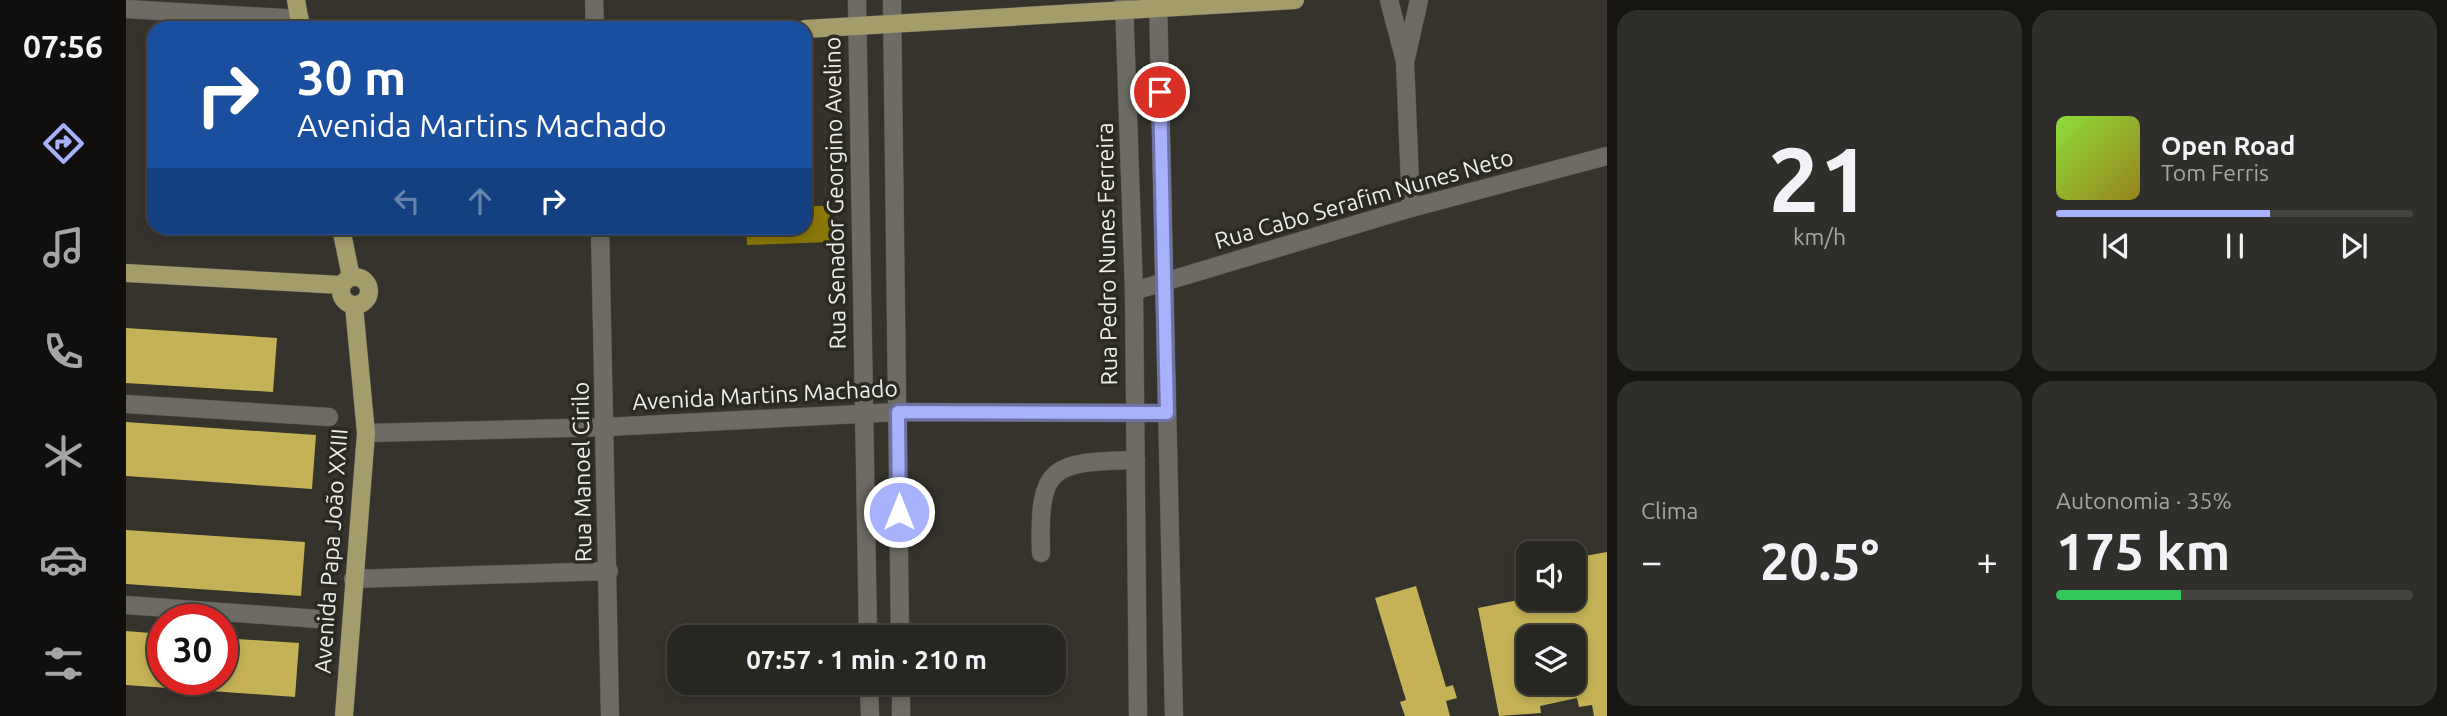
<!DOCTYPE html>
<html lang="pt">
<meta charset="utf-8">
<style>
:root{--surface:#282621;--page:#302e2a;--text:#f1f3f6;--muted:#a5a5a5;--line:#44433f;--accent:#a7b1fc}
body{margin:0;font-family:Ubuntu,sans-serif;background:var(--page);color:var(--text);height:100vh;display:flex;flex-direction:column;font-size:26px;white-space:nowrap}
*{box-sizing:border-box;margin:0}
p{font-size:23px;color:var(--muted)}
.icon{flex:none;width:38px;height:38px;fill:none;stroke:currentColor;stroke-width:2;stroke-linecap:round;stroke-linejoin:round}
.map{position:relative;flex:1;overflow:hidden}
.sheet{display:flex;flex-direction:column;gap:10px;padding:10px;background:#161512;width:840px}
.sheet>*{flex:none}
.banner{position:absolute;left:21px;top:21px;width:665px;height:214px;border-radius:21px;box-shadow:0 4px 10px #0003,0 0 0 2px var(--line);background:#1a4fa0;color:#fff;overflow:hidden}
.controls{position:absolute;left:1390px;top:541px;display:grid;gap:14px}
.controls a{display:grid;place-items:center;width:70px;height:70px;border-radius:14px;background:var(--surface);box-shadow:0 4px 10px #0003,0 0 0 2px var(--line);font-size:35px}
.speed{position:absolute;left:21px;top:604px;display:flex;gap:14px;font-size:35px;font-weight:700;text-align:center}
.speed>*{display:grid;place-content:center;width:91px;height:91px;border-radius:50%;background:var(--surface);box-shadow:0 4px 10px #0003,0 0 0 2px var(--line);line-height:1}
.speed .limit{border:10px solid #d22;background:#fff;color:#111}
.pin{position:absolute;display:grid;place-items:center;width:60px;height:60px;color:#fff;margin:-30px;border:4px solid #fff;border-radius:50%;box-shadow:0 2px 7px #0007}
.me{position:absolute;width:77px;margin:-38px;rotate:0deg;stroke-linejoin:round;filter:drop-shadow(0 0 5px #0008)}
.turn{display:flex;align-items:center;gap:24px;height:147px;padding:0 35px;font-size:32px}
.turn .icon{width:91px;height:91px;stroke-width:2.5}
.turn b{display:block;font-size:49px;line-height:60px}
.lanes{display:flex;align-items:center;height:66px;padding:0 35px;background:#0003;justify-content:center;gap:35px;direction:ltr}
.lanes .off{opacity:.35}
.big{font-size:52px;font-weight:700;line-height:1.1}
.sheet .tile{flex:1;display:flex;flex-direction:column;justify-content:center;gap:10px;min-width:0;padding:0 24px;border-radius:21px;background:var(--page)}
.sheet .dial{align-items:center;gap:0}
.dial b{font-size:91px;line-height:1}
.song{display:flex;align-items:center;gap:21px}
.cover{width:84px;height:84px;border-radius:10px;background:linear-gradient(135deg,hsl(90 70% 55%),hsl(50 70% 35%))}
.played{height:7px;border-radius:4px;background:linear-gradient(90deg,var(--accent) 60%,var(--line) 60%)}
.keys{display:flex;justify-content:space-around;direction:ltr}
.heat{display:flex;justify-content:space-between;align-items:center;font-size:38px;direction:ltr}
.charge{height:10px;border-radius:5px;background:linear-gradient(90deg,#34c759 35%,var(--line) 0)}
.sheet .tiles{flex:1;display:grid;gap:10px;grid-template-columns:repeat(2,1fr)}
.trip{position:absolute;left:541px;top:625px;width:399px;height:70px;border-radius:21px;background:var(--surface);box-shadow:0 4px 10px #0003,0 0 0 2px var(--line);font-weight:700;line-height:70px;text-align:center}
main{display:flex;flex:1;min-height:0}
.menu{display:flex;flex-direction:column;width:126px;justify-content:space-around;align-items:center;background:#100f0d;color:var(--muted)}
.menu .icon{width:49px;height:49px}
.menu .on{color:var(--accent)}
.menu b{font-size:32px;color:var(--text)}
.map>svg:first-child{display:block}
.water{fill:#8a7708}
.building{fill:#c5b256;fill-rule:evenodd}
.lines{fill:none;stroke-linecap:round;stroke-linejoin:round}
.minor-casing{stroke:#53524b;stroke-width:19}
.major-casing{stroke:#53524b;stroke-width:19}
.minor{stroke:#6d6b64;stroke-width:18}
.major{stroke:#a59c6c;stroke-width:18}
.route-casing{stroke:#6d73a4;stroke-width:18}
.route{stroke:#a7b1fc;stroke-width:12}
.labels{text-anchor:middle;stroke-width:7;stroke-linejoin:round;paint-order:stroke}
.street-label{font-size:23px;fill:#eeede9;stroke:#2a2922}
</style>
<main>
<nav class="menu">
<b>07:56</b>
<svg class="icon on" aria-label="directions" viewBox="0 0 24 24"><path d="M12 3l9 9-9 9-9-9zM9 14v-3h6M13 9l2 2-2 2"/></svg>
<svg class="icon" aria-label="music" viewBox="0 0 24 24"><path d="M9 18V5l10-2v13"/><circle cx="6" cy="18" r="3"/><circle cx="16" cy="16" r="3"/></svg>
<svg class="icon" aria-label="phone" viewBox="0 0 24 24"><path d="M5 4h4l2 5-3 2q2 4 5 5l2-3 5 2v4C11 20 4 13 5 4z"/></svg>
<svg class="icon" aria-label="climate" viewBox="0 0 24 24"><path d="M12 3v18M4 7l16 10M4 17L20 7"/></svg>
<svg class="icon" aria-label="car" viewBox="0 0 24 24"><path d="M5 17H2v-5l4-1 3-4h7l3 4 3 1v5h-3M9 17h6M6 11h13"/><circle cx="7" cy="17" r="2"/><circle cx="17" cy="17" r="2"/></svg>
<svg class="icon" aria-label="filters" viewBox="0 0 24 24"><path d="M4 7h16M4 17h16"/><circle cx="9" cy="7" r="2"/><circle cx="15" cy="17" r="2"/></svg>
</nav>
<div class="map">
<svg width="1481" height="716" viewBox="0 0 1481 716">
<rect width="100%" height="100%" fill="#35332c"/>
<!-- water -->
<path class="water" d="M679 206H704V242L621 245 620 228H679Z"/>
<!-- building -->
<g class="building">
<path d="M0 328 151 338 147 392 0 383Z"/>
<path d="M0 422 190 435 186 489 0 476Z"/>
<path d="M0 530 179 542 175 596 0 584Z"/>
<path d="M1481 552V716H1468L1466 705 1453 707 1451 698 1414 706 1415 713 1373 716 1352 608 1402 598H1447V558ZM1402 637H1447V682H1402Z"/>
<path d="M1290 586 1320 687 1327 685 1331 698 1320 701 1324 716H1279L1274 702 1280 700 1249 598Z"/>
<path d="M0 631 37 634V679H96V638L173 643 169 697 0 685Z"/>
</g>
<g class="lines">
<defs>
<g id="minor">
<path d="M468 0 469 28"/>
<path d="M731 0 742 637"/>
<path d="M766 0 774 637"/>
<path d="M998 0 1008 291 1012 716"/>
<path d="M1032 0 1048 716"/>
<path d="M1263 0 1279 61 1285 208"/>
<path d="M0 9 174 19"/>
<path d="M1280 58 1293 0"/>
<path d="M474 228 484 716"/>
<path d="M1008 291 1285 208 1481 156"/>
<path d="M0 404 203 417"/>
<path d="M240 433 480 427 772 412 1041 413"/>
<path d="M915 553C912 464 926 462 1010 460"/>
<path d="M227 579 483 571"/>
<path d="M0 605 192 619"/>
<path d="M743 682 744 716"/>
<path d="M775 682V716"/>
</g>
<g id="major">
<path d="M170 0 175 28"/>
<path d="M679 29 1169 0"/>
<path d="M215 228 225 277"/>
<path d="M0 273 215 285"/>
<circle cx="229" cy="291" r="14"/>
<path d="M218 716 240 433 228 306"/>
</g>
</defs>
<!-- minor casing -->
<use href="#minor" class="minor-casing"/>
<!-- major casing -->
<use href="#major" class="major-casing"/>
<!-- minor -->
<use href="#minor" class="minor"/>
<!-- major -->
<use href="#major" class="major"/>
</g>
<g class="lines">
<defs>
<path id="route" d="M773 512 772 412 1041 413 1034 92"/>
</defs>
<!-- route casing -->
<use href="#route" class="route-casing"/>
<!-- route -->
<use href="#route" class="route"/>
</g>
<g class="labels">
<!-- street labels -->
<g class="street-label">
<text transform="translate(709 193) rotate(-91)" y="8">Rua Senador Georgino Avelino</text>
<text transform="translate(1238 199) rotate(-16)" y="8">Rua Cabo Serafim Nunes Neto</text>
<text transform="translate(981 254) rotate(-91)" y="8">Rua Pedro Nunes Ferreira</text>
<text transform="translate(639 395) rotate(-3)" y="8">Avenida Martins Machado</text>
<text transform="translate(456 472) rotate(-91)" y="8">Rua Manoel Cirilo</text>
<text transform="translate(205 551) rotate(-86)" y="8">Avenida Papa João XXIII</text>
</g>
</g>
</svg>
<div class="controls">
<a><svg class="icon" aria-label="sound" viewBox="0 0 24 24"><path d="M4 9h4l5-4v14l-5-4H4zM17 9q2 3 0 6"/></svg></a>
<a><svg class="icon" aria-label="layers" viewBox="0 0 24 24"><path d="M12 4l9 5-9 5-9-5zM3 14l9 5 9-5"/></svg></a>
</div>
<div class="speed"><div class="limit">30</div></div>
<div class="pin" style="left:1034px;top:92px;background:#d93025"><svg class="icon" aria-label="arrive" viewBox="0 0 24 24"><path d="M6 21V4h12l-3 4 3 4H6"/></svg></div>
<svg class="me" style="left:773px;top:512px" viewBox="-20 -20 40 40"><circle r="17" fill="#a7b1fc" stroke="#fff" stroke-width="3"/><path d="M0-11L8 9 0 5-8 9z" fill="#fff"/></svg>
<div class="trip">07:57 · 1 min · 210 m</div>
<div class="banner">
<div class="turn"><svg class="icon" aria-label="right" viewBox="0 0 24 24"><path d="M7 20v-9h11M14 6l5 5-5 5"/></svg><div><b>30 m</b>Avenida Martins Machado</div></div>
<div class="lanes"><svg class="icon off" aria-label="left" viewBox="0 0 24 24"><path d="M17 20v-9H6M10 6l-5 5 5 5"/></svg><svg class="icon off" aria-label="ahead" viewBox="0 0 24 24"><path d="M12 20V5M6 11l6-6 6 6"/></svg><svg class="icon" aria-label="right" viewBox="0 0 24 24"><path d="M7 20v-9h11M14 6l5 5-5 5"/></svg></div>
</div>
</div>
<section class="sheet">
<div class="tiles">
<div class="tile dial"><b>21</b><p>km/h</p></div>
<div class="tile">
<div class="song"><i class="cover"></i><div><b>Open Road</b><p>Tom Ferris</p></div></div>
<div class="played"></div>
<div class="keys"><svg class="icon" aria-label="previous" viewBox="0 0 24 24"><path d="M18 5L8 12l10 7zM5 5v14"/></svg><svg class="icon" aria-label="pause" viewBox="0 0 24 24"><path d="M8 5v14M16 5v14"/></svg><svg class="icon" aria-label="next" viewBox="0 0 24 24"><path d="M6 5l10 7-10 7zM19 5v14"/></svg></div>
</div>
<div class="tile"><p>Clima</p>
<div class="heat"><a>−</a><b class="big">20.5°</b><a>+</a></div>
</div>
<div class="tile"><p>Autonomia · 35%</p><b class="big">175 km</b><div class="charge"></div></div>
</div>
</section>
</main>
